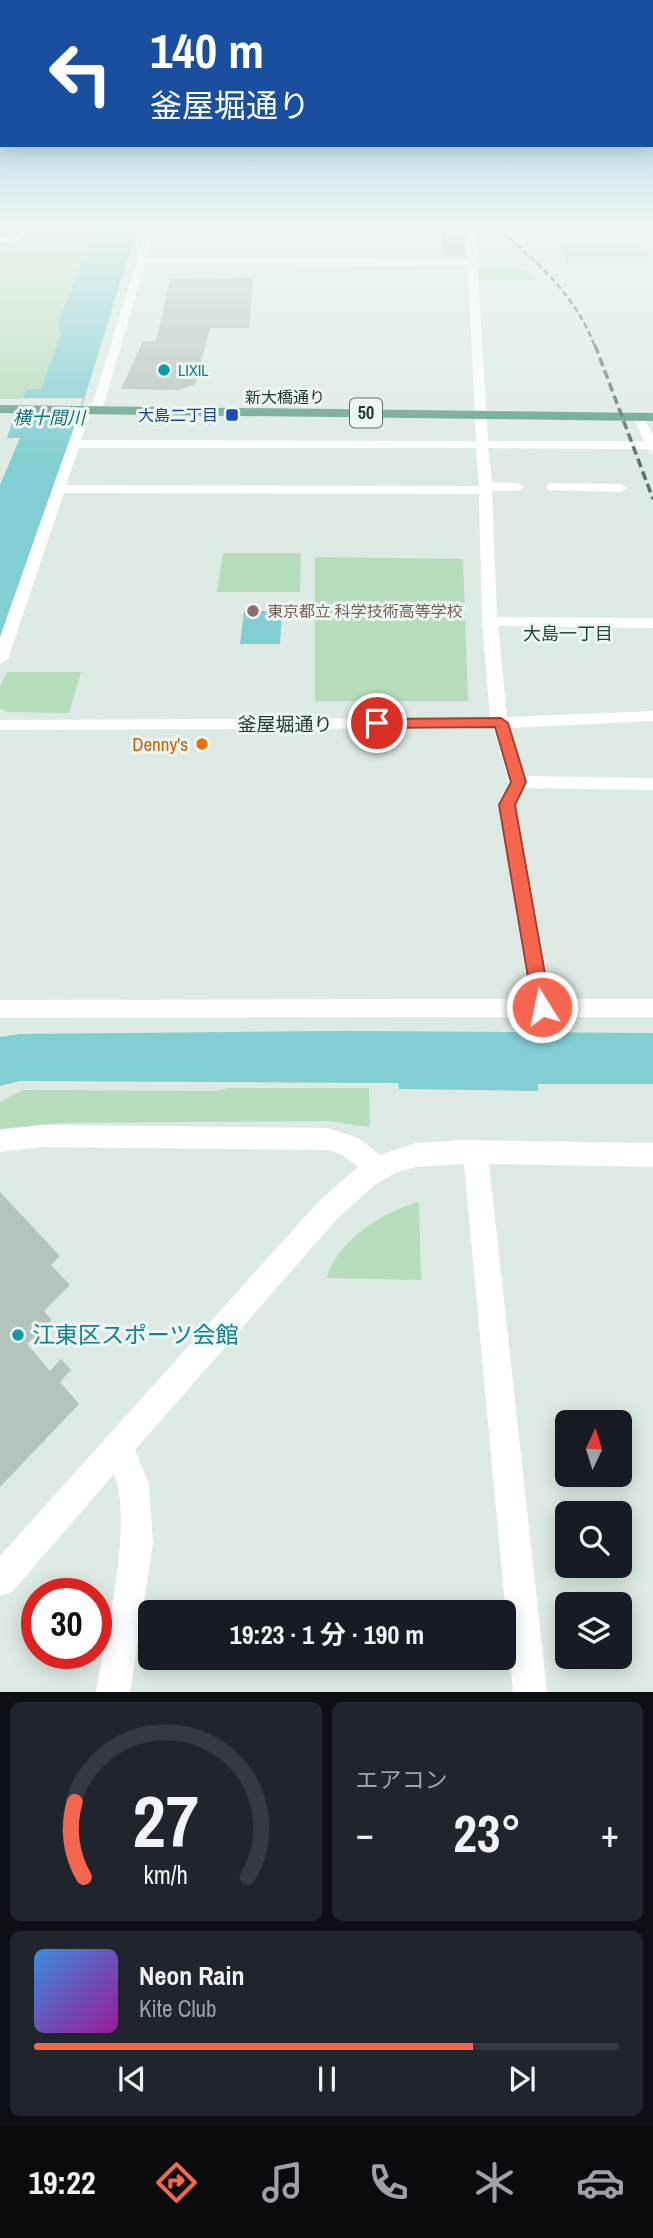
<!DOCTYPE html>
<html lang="ja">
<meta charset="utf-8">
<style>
:root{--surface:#171b24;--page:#20242c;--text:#f1f3f6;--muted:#9ea1a6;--line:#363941;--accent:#f6664f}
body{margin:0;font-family:"Archivo Narrow","Noto Sans JP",sans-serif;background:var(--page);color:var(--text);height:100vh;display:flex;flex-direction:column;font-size:26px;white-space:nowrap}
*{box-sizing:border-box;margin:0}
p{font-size:23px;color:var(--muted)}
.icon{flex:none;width:38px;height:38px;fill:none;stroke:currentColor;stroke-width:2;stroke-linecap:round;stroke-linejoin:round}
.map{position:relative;height:1692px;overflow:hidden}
.drawer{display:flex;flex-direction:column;gap:10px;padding:10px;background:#0d0f14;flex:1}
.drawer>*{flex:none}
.banner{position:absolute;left:0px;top:0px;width:654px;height:147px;box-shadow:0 4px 18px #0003;background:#1a4fa0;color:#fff;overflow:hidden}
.needle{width:46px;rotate:4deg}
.fabs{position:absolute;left:555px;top:1410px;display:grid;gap:14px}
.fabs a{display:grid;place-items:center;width:77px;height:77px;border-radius:10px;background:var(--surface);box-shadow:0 4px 18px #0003;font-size:35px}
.speed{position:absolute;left:21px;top:1578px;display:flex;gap:14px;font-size:35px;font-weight:700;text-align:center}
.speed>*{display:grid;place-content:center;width:91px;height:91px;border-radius:50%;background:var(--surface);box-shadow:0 4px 18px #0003;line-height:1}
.speed .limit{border:10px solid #d22;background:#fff;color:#111}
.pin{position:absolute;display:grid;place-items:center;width:60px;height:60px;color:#fff;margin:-30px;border:4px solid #fff;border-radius:50%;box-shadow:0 2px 7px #0007}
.me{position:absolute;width:77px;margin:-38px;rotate:350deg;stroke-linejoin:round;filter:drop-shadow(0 0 5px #0008)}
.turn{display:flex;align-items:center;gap:24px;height:147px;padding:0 35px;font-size:32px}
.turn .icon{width:91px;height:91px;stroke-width:2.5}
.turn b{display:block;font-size:49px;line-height:60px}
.big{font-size:52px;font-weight:700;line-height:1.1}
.drawer .tile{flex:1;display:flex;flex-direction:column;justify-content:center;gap:10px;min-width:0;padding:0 24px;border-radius:10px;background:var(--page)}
.drawer .dial{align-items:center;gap:0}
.dial svg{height:182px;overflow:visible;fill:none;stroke:var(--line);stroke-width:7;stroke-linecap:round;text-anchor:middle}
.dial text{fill:var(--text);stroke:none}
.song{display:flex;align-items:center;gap:21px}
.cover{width:84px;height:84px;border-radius:10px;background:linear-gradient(135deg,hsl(210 70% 55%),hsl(300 70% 35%))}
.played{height:7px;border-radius:4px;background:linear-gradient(90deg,var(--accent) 75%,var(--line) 75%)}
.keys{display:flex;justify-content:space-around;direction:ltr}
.heat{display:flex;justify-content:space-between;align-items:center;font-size:38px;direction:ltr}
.drawer .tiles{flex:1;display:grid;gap:10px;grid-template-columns:1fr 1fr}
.tile:last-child{grid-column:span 2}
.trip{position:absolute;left:138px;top:1600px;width:378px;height:70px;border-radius:10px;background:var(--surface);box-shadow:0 4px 18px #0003;font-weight:700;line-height:70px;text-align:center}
.tab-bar{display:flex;height:112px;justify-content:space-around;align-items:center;background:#090b0e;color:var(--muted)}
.tab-bar .icon{width:49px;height:49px}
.tab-bar .active{color:var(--accent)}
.tab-bar b{font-size:32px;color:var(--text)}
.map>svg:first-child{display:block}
.green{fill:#b5dcbb}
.water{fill:#82ced2}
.pier{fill:#ddeae3}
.building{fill:#b3c4bb}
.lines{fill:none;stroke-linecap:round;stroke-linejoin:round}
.minor{fill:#fff;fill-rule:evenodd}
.major{fill:#60a189;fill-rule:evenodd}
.rail-far1{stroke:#58756b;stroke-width:2.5;stroke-dasharray:6 3.5;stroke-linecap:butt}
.rail{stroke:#58756b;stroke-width:3.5;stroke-dasharray:9 4.5;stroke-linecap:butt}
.route{fill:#f6664f;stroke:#a04233;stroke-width:2}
.culture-dot{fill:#0f9aa8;stroke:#edf6f1;stroke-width:2.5}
.transit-dot{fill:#1a4fb4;stroke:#edf6f1;stroke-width:2.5}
.education-dot{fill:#8d6e63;stroke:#edf6f1;stroke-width:2.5}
.food-dot{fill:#e8710a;stroke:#edf6f1;stroke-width:2.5}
.labels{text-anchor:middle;stroke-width:6;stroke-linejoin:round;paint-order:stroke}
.far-culture-label{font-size:16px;fill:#0d838f;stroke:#edf6f1;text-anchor:start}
.far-street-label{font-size:16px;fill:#1f392f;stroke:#edf6f1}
.far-transit-label{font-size:16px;fill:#164399;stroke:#edf6f1;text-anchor:end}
.far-education-label{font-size:16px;fill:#785e54;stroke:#edf6f1;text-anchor:start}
.shield{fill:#edf6f1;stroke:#5d7269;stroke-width:2}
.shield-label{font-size:18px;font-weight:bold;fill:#1f392f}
.far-water-label{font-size:18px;font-style:italic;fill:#187076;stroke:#edf6f1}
.far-neighbourhood-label{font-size:18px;fill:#1a4c3a;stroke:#edf6f1}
.street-label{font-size:19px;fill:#1f392f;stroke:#edf6f1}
.food-label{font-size:19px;fill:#c56008;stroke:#edf6f1;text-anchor:end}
.near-culture-label{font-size:23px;fill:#0d838f;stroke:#edf6f1;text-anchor:start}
</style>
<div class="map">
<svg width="653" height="1692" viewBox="0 0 653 1692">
<rect width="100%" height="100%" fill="#ddeae3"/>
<!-- green -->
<g class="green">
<path d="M0 227H90L99 231 41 390H26L21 399H0Z"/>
<path d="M561 246H641L651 263H568Z"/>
<path d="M478 269 526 270 535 280H480Z"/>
<path d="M223 553H301L300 592H217Z"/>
<path d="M315 557 463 559 468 701H315Z"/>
<path d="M7 672H81L69 713 7 712 0 708V686Z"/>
<path d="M228 1088H369L370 1127 329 1121 60 1123 0 1129V1102L23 1090 216 1091Z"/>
<path d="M419 1202 421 1280 327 1278C335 1242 384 1211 419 1202Z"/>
</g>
<!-- water -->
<g class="water">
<path d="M91 225H138L58 484 0 643V485L20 438H7L12 423 20 418 15 414 26 390 41 389 61 334 58 322 83 261 87 258 99 232 91 231Z"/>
<path d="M244 611H282L280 644H240Z"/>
<path d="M342 1031 653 1033V1084H538V1091L399 1089 398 1083 20 1081 0 1086V1037L20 1034Z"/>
</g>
<!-- pier -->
<path class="pier" d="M22 398H83L77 417H14Z"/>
<!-- building -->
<g class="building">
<path d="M441 225 464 226 465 256H443Z"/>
<path d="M253 278 249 328H210L195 385 178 390 121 389 143 341H156L170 279Z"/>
<path d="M0 1192 60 1256 51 1265 70 1285 44 1311 52 1320 27 1344 50 1371 61 1359 71 1370 60 1382 79 1404 0 1487Z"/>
</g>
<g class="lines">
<!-- minor -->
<g class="minor">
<path d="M24 225H32L21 240 0 242V238L15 236Z"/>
<path d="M34 225H348L344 227H155L146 258 468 259 467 225H475L488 441H644L633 417 643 415 653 436V453L647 449 488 448 492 482 518 483 524 487 518 491H492L497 617 653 618V628L498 626 507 717 653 711V721L510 728 525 776 653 778V790L524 788 516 805 552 999H653V1017L0 1018V1000L530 999 498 805 509 782 493 728 0 730V720L490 718 482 621 479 494 64 493 8 659 0 664V637L79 413 93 402 147 227H38ZM145 264 468 265 476 441 81 440 90 415 104 404ZM79 448H476L479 486 66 485Z"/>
<path d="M541 225H653V228L545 227Z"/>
<path d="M551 483 621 484 627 488 621 492 547 490V484Z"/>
<path d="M42 1125 328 1128 358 1138 380 1155 416 1143 463 1140 653 1143V1167L489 1164 547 1692H513L464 1164 416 1167 397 1172 376 1184 337 1219 135 1450 149 1484 153 1543 130 1692H96C105 1638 134 1523 114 1474L12 1592 0 1596V1556L319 1201 358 1167 341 1154 328 1150 42 1147 0 1152V1130Z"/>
</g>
<!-- major -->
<path class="major" d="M0 405 653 413V421L0 413Z"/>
<!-- rail-far1 -->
<path class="rail-far1" d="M495 225C536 261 576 295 595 347"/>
<!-- rail -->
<path class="rail" d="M595 345 653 499"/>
</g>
<!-- sky -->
<linearGradient id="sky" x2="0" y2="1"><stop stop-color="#7fbedf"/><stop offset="0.49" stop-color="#f0f6f2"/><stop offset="1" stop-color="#f0f6f2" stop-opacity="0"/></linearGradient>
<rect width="653" height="462" fill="url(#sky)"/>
<!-- route -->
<path class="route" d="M501 718 508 723 526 782 515 805 551 1007 548 1013 542 1015 535 1013 533 1007 499 805 511 782 495 727 377 728 370 723 377 719Z"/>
<!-- markers -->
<g class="culture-dot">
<circle cx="164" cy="370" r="7"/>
<circle cx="18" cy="1335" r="7"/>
</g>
<rect class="transit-dot" x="225" y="408" width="14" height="14" rx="3.5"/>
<circle class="education-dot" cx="253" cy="611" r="7"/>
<circle class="food-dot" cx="202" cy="744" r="7"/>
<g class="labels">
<!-- far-culture labels -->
<g class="far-culture-label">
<text x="178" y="376">LIXIL</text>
</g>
<!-- far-street labels -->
<g class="far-street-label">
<text x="285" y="403">新大橋通り</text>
</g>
<!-- far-transit labels -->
<g class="far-transit-label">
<text x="218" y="421">大島二丁目</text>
</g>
<!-- far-education labels -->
<g class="far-education-label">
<text x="267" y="617">東京都立 科学技術高等学校</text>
</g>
<!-- shield labels -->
<rect class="shield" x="350" y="398.5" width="32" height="29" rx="5"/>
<g class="shield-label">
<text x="366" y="419">50</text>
</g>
<!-- far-water labels -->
<g class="far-water-label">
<text x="49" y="424">横十間川</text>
</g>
<!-- far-neighbourhood labels -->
<g class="far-neighbourhood-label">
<text x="568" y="640">大島一丁目</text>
</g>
<!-- street labels -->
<g class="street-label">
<text x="285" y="731">釜屋堀通り</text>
</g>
<!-- food labels -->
<g class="food-label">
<text x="188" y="751">Denny's</text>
</g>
<!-- near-culture labels -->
<g class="near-culture-label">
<text x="32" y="1343">江東区スポーツ会館</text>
</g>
</g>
</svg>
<div class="fabs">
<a><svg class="needle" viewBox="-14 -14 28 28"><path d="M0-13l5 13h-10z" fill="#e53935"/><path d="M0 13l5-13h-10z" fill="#9ea1a6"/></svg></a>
<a><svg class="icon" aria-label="search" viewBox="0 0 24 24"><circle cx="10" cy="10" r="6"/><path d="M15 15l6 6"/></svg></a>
<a><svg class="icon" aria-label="layers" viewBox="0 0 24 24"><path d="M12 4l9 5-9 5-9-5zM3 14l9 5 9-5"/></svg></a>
</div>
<div class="speed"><div class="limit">30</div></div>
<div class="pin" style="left:377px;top:723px;background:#d93025"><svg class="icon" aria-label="arrive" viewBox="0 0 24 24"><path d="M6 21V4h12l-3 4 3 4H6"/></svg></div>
<svg class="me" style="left:542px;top:1007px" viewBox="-20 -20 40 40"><circle r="17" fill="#f6664f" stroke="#fff" stroke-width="3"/><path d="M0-11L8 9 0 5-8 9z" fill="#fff"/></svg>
<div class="trip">19:23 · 1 分 · 190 m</div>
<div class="banner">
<div class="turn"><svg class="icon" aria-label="left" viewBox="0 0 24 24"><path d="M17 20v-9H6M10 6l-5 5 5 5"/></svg><div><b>140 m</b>釜屋堀通り</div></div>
</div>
</div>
<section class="drawer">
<div class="tiles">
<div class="tile dial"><svg viewBox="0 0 100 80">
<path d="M14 69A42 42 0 1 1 86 69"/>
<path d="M14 69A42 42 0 0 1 10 36" stroke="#f6664f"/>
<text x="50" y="56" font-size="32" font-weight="700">27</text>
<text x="50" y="72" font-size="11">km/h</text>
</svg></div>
<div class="tile"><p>エアコン</p>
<div class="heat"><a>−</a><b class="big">23°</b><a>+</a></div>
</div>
<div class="tile">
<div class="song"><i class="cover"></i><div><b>Neon Rain</b><p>Kite Club</p></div></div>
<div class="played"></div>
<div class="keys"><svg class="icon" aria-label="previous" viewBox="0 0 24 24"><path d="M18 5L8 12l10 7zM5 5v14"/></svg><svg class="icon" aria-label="pause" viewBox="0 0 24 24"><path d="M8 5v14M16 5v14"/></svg><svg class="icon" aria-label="next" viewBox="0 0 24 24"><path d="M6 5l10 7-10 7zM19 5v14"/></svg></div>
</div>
</div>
</section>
<nav class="tab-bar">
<b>19:22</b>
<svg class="icon active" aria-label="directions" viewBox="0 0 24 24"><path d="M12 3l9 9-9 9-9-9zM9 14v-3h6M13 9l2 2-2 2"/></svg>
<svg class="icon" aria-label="music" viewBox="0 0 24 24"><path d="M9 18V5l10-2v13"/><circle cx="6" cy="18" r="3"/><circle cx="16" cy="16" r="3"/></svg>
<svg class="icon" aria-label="phone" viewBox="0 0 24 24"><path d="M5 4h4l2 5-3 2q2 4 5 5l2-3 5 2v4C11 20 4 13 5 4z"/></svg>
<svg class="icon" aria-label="climate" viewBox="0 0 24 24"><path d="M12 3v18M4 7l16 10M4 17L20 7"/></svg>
<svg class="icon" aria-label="car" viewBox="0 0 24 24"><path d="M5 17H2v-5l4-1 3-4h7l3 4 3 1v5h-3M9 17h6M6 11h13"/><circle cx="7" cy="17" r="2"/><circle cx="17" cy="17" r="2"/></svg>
</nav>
